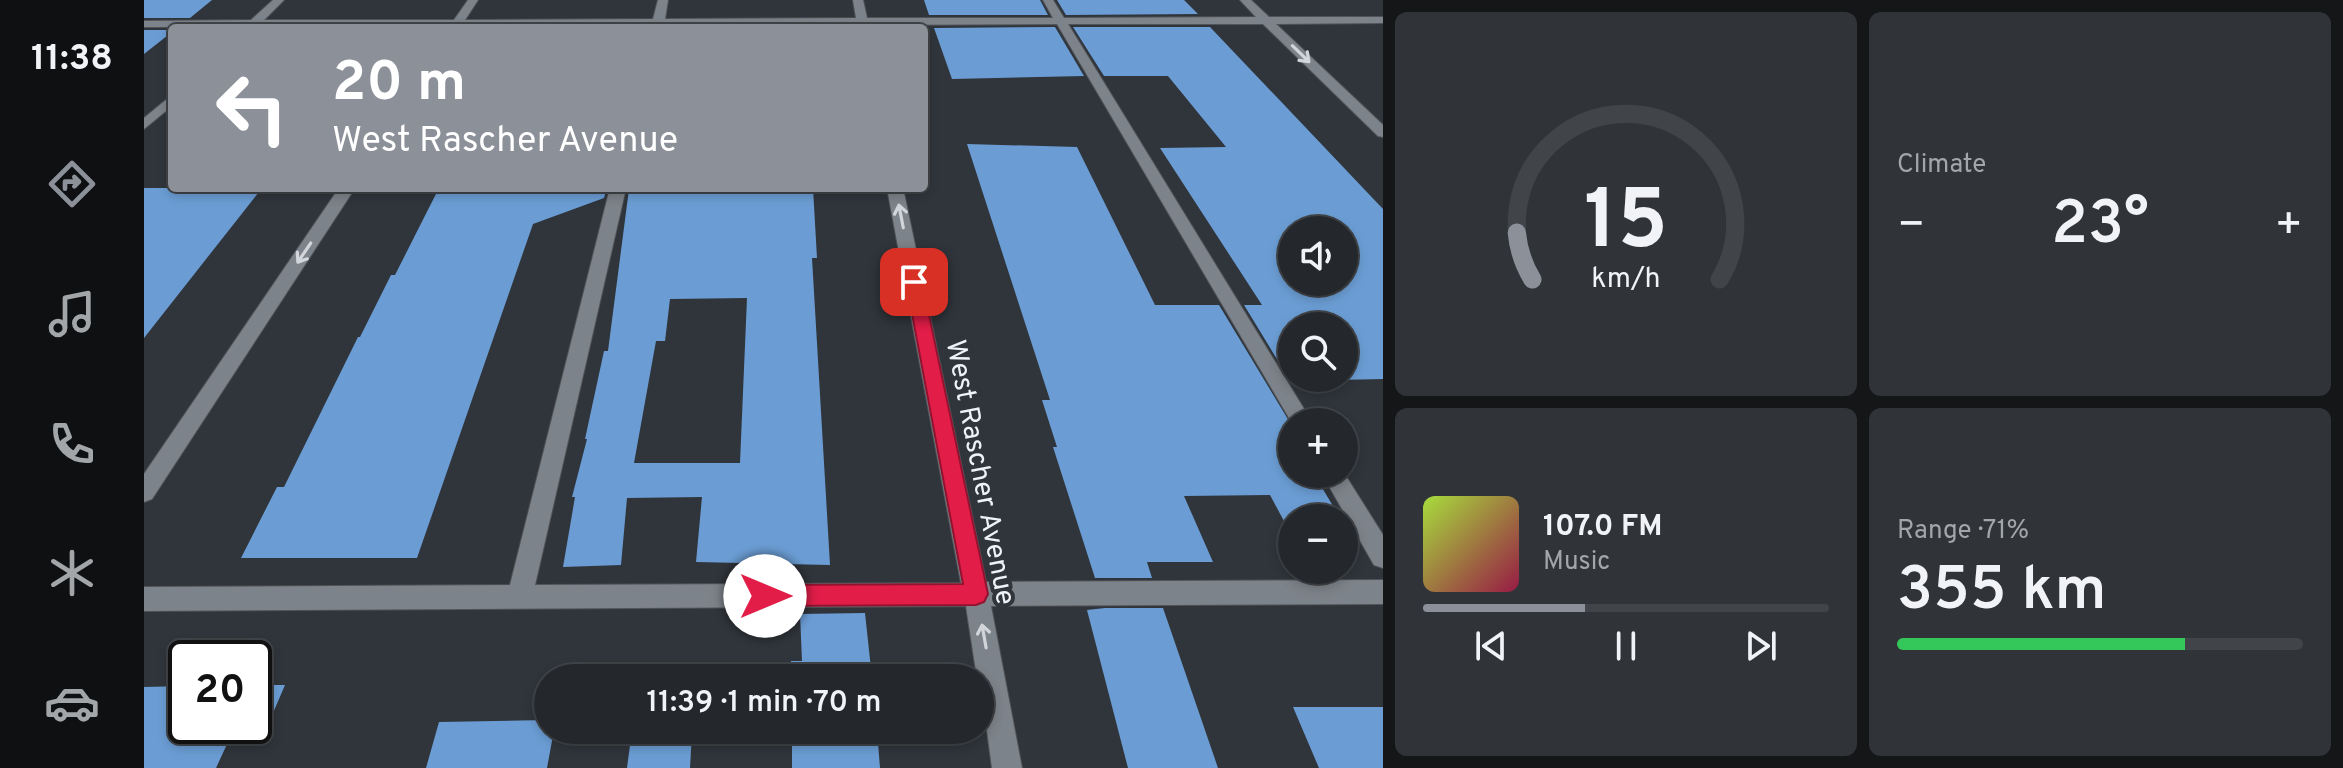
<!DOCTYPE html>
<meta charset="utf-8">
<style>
:root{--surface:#24282c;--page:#303438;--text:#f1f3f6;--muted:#a3a6a9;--line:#414448;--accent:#8c9099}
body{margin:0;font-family:Overpass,sans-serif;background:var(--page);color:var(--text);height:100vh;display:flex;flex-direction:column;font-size:30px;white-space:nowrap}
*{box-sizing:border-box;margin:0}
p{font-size:26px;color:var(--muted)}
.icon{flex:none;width:44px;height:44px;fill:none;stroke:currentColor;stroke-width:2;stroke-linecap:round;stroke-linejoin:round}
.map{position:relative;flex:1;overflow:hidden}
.drawer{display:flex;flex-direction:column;gap:12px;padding:12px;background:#141618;width:960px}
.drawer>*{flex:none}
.top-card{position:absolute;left:24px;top:24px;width:760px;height:168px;border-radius:8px;box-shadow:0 4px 12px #0003,0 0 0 2px var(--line);background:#8c9099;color:#fff;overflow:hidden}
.fabs{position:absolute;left:1134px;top:216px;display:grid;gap:16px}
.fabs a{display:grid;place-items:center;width:80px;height:80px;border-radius:50%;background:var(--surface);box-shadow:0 4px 12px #0003,0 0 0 2px var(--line);font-size:40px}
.speed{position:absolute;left:24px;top:640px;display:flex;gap:16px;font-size:40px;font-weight:700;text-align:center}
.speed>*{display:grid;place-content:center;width:104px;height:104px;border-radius:50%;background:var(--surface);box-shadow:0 4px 12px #0003,0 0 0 2px var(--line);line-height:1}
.speed .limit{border:4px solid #111;border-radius:12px;background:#fff;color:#111}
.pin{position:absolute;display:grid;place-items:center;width:68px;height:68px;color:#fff;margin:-34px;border-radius:16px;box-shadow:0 4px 12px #0006}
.me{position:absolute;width:88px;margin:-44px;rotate:90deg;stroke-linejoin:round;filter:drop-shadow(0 0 6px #0008)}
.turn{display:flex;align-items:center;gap:28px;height:168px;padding:0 32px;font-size:36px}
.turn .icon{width:104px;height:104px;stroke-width:2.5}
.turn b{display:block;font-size:56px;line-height:68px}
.big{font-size:60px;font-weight:600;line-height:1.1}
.drawer .tile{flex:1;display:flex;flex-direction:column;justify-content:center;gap:12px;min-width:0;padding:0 28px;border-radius:12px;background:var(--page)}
.drawer .dial{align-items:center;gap:0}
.dial svg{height:208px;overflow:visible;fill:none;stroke:var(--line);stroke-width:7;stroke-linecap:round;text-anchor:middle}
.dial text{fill:var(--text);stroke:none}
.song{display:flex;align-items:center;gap:24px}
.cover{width:96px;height:96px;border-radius:12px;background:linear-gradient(135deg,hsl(80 70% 55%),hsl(340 70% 35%))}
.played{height:8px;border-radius:4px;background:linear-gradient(90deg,var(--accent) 40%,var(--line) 40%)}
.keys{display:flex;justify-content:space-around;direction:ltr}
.heat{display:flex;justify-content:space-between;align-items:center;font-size:44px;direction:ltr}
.charge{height:12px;border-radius:6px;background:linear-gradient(90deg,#34c759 71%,var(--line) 0)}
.drawer .tiles{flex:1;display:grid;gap:12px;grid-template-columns:repeat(2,1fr)}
.trip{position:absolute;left:390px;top:664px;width:460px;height:80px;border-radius:40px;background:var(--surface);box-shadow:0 4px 12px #0003,0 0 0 2px var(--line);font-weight:600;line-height:80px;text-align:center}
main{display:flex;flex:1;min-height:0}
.tab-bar{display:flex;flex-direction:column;width:144px;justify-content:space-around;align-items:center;background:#0e1012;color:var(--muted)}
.tab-bar .icon{width:56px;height:56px}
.tab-bar .active{color:var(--accent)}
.tab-bar b{font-size:36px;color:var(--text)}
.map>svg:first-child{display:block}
.building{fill:#6b9dd4;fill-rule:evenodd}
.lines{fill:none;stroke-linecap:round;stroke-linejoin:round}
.minor-casing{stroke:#505459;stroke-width:2}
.minor{fill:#7d838a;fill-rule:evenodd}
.oneway{stroke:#d2d6db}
.route{fill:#e11d48;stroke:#92132f;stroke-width:2}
.labels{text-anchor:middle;stroke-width:8;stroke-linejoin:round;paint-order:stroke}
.street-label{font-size:28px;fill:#eff2f6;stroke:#30353b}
</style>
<main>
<nav class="tab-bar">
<b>11:38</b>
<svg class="icon active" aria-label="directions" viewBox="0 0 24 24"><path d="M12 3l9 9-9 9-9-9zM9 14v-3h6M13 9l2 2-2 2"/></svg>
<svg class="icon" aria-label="music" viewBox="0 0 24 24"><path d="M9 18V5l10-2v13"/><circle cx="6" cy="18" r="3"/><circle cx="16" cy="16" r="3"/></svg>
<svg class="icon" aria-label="phone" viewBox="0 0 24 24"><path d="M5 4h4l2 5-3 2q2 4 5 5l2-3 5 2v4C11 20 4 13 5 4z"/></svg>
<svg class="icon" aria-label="climate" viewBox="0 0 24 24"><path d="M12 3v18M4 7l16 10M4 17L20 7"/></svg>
<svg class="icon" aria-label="car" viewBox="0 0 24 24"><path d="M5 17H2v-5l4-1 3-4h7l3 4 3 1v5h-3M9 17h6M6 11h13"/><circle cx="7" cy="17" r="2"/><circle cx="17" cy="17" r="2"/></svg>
</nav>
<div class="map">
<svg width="1239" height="768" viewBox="0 0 1239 768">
<rect width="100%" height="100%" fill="#30353b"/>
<!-- building -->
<g class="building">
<path d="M0 0H68L46 18H0Z"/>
<path d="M780 0H896L904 15H785Z"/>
<path d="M913 0H1040L1054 14 922 15Z"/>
<path d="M911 27 940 76 808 79 790 28Z"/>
<path d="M929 27H1066L1239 209V379L1148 381V384L1100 305H1118L1016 148 1082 147 1024 76H960ZM1148 230H1200V282H1148ZM1148 326H1200V378H1148Z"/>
<path d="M0 30H28V32L0 54Z"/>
<path d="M823 144 933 147 1011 305H1075L1148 426V474H1170L1196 518H1148V536L1126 495 1040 496 1069 562H1003L1008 578H951L909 447H913L898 400H906Z"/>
<path d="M0 188H118L0 338Z"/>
<path d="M295 188H463L460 198 389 224 273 558H97L133 487H140L214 337H216L247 275H251Z"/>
<path d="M669 188 673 258H668L686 565 552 562 558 497 483 498 477 565 419 567 431 497H428L443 439H441L460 351H464L485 189ZM603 298 596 463H490L512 341H521L526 299Z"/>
<path d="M961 608H1019L1074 768H984L943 610Z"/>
<path d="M721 613 728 678H647V661H658L656 614Z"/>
<path d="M110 685H141L117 741 84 742 72 768H0V687L42 686V726H110Z"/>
<path d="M1149 707H1239V768H1175Z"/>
<path d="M404 720V730H410L403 768H282L295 722Z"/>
<path d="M488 730 548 732 546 768H483Z"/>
<path d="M648 730H733L736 768H648Z"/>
</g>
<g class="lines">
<defs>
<g id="minor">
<path d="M129 0H140L120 20H310L324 0H334L321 20 509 19 514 0H524L521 19 712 18 709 0H719L723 18H909L899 0H909L920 18 1112 17 1096 0H1107L1125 17H1239V23L1132 24 1239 125V137L1234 136 1119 24H924L1168 422 1148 423 913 24 724 25 725 28H713V25L0 27V21L107 20Z"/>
<path d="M28 95V106L0 129V118Z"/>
<path d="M195 188H211L8 499 0 502V474Z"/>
<path d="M466 188H482L391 585 817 583 743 188H759L842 582 1239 580V604L847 606 878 768H848L836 678H833L822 606 0 611V587L366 585Z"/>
<path d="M1200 473 1239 535V568L1230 565 1178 474Z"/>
</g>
</defs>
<!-- minor casing -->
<use href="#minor" class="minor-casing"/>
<!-- minor -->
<use href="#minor" class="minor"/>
</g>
<!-- one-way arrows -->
<defs><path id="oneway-shaft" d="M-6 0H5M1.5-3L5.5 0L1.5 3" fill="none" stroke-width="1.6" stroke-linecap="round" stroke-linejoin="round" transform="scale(2)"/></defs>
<g class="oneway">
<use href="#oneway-shaft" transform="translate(1157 54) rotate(44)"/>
<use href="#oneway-shaft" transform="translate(757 216) rotate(-101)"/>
<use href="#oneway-shaft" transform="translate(160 253) rotate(124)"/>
<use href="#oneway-shaft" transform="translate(840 636) rotate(-100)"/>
</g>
<!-- route -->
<path class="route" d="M770 277 778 282 844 594 840 602 832 605 621 606 613 603 609 596 613 588 621 585 819 584 762 282Z"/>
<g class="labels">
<!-- street labels -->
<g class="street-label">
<text transform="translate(838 472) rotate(79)" y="10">West Rascher Avenue</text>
</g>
</g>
</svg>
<div class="fabs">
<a><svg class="icon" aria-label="sound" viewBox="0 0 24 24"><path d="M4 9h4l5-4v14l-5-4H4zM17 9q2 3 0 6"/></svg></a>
<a><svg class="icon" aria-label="search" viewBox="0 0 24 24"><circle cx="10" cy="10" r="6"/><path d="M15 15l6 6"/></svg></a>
<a>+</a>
<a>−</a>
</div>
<div class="speed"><div class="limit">20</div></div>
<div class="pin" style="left:770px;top:282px;background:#d93025"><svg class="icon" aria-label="arrive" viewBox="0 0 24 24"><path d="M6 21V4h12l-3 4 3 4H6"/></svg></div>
<svg class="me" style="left:621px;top:596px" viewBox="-20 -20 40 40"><circle r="19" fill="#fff"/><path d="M0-13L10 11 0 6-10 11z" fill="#e11d48"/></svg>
<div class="trip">11:39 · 1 min · 70 m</div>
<div class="top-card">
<div class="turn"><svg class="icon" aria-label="left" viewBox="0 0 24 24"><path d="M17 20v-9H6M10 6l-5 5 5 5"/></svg><div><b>20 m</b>West Rascher Avenue</div></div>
</div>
</div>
<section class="drawer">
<div class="tiles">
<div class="tile dial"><svg viewBox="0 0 100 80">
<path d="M14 69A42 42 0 1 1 86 69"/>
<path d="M14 69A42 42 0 0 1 8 51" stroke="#8c9099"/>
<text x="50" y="56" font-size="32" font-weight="700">15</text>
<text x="50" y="72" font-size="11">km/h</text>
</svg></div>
<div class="tile"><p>Climate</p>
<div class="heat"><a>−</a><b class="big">23°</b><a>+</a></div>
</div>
<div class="tile">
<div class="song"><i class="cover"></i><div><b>107.0 FM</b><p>Music</p></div></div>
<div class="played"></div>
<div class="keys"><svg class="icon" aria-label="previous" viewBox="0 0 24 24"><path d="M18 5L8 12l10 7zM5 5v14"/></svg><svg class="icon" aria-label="pause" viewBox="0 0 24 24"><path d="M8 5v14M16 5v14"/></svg><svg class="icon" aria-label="next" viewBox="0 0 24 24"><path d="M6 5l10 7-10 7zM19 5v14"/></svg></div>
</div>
<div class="tile"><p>Range · 71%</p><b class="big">355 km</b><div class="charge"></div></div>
</div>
</section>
</main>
